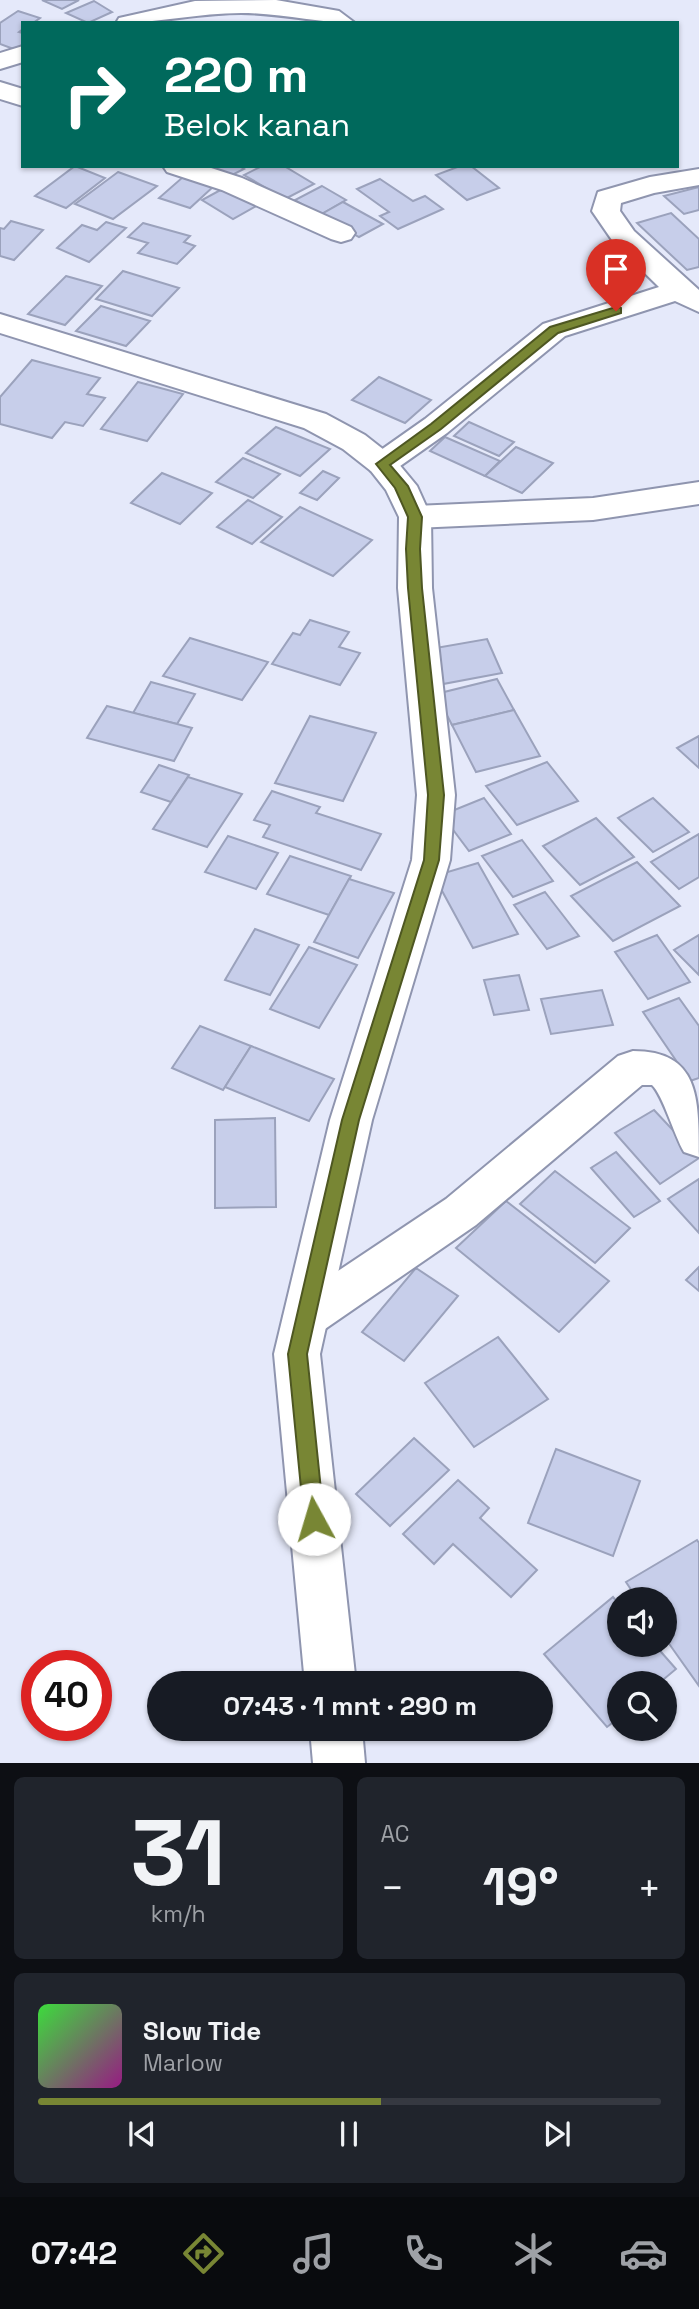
<!DOCTYPE html>
<html lang="id">
<meta charset="utf-8">
<style>
:root{--surface:#171b24;--page:#20242c;--text:#f1f3f6;--muted:#9ea1a6;--line:#363941;--accent:#788634}
body{margin:0;font-family:"Space Grotesk",sans-serif;background:var(--page);color:var(--text);height:100vh;display:flex;flex-direction:column;font-size:26px;white-space:nowrap}
*{box-sizing:border-box;margin:0}
p{font-size:23px;color:var(--muted)}
.icon{flex:none;width:38px;height:38px;fill:none;stroke:currentColor;stroke-width:2;stroke-linecap:round;stroke-linejoin:round}
.map{position:relative;height:1763px;overflow:hidden}
.side{display:flex;flex-direction:column;gap:14px;padding:14px;background:#0d0f14;flex:1}
.side>*{flex:none}
.guide{position:absolute;left:21px;top:21px;width:658px;height:147px;border-radius:0px;box-shadow:0 2px 5px #0004;background:#00695c;color:#fff;overflow:hidden}
.controls{position:absolute;left:607px;top:1587px;display:grid;gap:14px}
.controls a{display:grid;place-items:center;width:70px;height:70px;border-radius:50%;background:var(--surface);box-shadow:0 2px 5px #0004;font-size:35px}
.speed{position:absolute;left:21px;top:1650px;display:flex;gap:14px;font-size:35px;font-weight:700;text-align:center}
.speed>*{display:grid;place-content:center;width:91px;height:91px;border-radius:50%;background:var(--surface);box-shadow:0 2px 5px #0004;line-height:1}
.speed .limit{border:10px solid #d22;background:#fff;color:#111}
.pin{position:absolute;display:grid;place-items:center;width:60px;height:60px;color:#fff;margin:-72px -30px;border-radius:50% 50% 50% 0;rotate:-45deg;box-shadow:0 0 7px #0007}
.pin .icon{rotate:45deg}
.me{position:absolute;width:77px;margin:-38px;rotate:354deg;stroke-linejoin:round;filter:drop-shadow(0 0 5px #0008)}
.turn{display:flex;align-items:center;gap:24px;height:147px;padding:0 28px;font-size:32px}
.turn .icon{width:91px;height:91px;stroke-width:2.5}
.turn b{display:block;font-size:49px;line-height:60px}
.big{font-size:52px;font-weight:800;line-height:1.1}
.side .card{flex:1;display:flex;flex-direction:column;justify-content:center;gap:10px;min-width:0;padding:0 24px;border-radius:10px;background:var(--page)}
.side .dial{align-items:center;gap:0}
.dial b{font-size:91px;line-height:1}
.song{display:flex;align-items:center;gap:21px}
.cover{width:84px;height:84px;border-radius:10px;background:linear-gradient(135deg,hsl(120 70% 55%),hsl(310 70% 35%))}
.played{height:7px;border-radius:4px;background:linear-gradient(90deg,var(--accent) 55%,var(--line) 55%)}
.keys{display:flex;justify-content:space-around;direction:ltr}
.heat{display:flex;justify-content:space-between;align-items:center;font-size:38px;direction:ltr}
.side .tiles{flex:1;display:grid;gap:14px;grid-template-columns:1fr 1fr}
.card:last-child{grid-column:span 2}
.trip{position:absolute;left:147px;top:1671px;width:406px;height:70px;border-radius:35px;background:var(--surface);box-shadow:0 2px 5px #0004;font-weight:800;line-height:70px;text-align:center}
.tab-bar{display:flex;height:112px;justify-content:space-around;align-items:center;background:#090b0e;color:var(--muted)}
.tab-bar .icon{width:49px;height:49px}
.tab-bar .selected{color:var(--accent)}
.tab-bar b{font-size:32px;color:var(--text)}
.map>svg:first-child{display:block}
.building{fill:#c7ceea;stroke:#9ba2bc;stroke-width:2}
.lines{fill:none;stroke-linecap:round;stroke-linejoin:round}
.minor-casing{stroke:#8f95af;stroke-width:4}
.tertiary-casing{stroke:#8f95af;stroke-width:4}
.minor{fill:#fff;fill-rule:evenodd}
.tertiary{fill:#fff;fill-rule:evenodd}
.route{fill:#788634;stroke:#4e5722;stroke-width:2}
</style>
<div class="map">
<svg width="699" height="1763" viewBox="0 0 699 1763">
<rect width="100%" height="100%" fill="#e5e9fa"/>
<!-- building -->
<g class="building">
<path d="M42 0H79L62 9Z"/>
<path d="M94 1 112 12 88 23 66 13Z"/>
<path d="M18 11 40 18 33 23H23V29L19 32 23 33V48L19 51 0 44V23Z"/>
<path d="M75 166 105 178 66 208 35 196Z"/>
<path d="M216 166H239L244 169 226 178 211 169Z"/>
<path d="M262 166H284L314 184 285 199 244 175Z"/>
<path d="M460 166H471L499 188 467 200 436 175Z"/>
<path d="M118 172 157 186 113 219 75 204Z"/>
<path d="M183 177 214 186 190 208 159 198Z"/>
<path d="M380 179 413 201 425 196 443 209 398 229 380 216 389 212 357 189Z"/>
<path d="M322 186 346 200 320 215 295 200Z"/>
<path d="M226 187 258 205 233 219 202 200Z"/>
<path d="M699 187V210L684 214 664 196Z"/>
<path d="M343 202 383 224 359 237 320 215Z"/>
<path d="M671 213 699 239V267L687 270 637 223Z"/>
<path d="M11 221 43 230 14 260 0 256V228L4 229Z"/>
<path d="M106 222 126 228 89 262 57 248 82 225 97 230Z"/>
<path d="M143 223 190 236 184 242 195 246 177 264 138 253 148 243 128 237Z"/>
<path d="M123 271 179 288 152 316 96 299Z"/>
<path d="M66 276 102 286 65 325 28 314Z"/>
<path d="M101 306 150 321 126 346 76 331Z"/>
<path d="M32 360 100 378 87 394 105 398 83 426 65 422 52 438 0 424V397Z"/>
<path d="M379 377 431 400 405 423 352 400Z"/>
<path d="M138 382 183 394 147 441 101 429Z"/>
<path d="M469 422 514 442 499 456 454 436Z"/>
<path d="M276 427 330 449 300 476 246 453Z"/>
<path d="M445 437 500 461 485 476 430 451Z"/>
<path d="M516 447 553 463 522 493 485 476Z"/>
<path d="M243 458 280 474 253 498 216 482Z"/>
<path d="M323 471 339 478 317 500 300 493Z"/>
<path d="M162 473 212 493 180 524 131 503Z"/>
<path d="M248 500 282 517 252 544 217 527Z"/>
<path d="M300 507 372 540 333 576 261 542Z"/>
<path d="M310 620 349 632 339 647 360 653 340 685 272 664 293 633 300 635Z"/>
<path d="M190 638 268 662 242 700 163 676Z"/>
<path d="M487 639 502 673 443 684 430 649Z"/>
<path d="M497 679 514 710 452 725 436 694Z"/>
<path d="M151 682 195 694 177 724 133 713Z"/>
<path d="M107 706 177 724 192 728 174 761 87 738Z"/>
<path d="M514 710 540 756 476 772 452 725Z"/>
<path d="M310 716 376 733 343 801 275 783Z"/>
<path d="M699 736V768L677 748Z"/>
<path d="M547 762 578 801 517 825 486 786Z"/>
<path d="M159 765 189 775 171 802 141 792Z"/>
<path d="M188 777 242 794 207 847 153 829Z"/>
<path d="M272 791 320 807 316 813 381 834 361 870 263 837 270 825 254 820Z"/>
<path d="M484 798 511 834 469 851 442 815Z"/>
<path d="M653 798 689 832 653 852 618 818Z"/>
<path d="M596 818 634 857 580 885 543 846Z"/>
<path d="M699 834V877L679 889 651 862Z"/>
<path d="M228 836 278 853 256 889 205 872Z"/>
<path d="M522 840 553 881 513 897 482 856Z"/>
<path d="M290 856 351 876 329 915 267 894Z"/>
<path d="M637 862 680 906 613 941 571 896Z"/>
<path d="M478 863 518 934 473 948 434 876Z"/>
<path d="M349 879 394 893 358 958 314 942Z"/>
<path d="M545 892 579 936 547 949 514 905Z"/>
<path d="M255 929 299 945 270 995 225 980Z"/>
<path d="M657 935 690 982 648 999 615 952Z"/>
<path d="M699 935V975L674 950Z"/>
<path d="M309 947 357 965 319 1028 270 1009Z"/>
<path d="M519 975 529 1010 494 1015 484 980Z"/>
<path d="M602 990 613 1025 551 1034 541 999Z"/>
<path d="M679 998 699 1026V1078L690 1081 643 1012Z"/>
<path d="M200 1026 251 1046 223 1090 172 1068Z"/>
<path d="M251 1046 334 1079 309 1121 225 1087Z"/>
<path d="M654 1110 699 1158 660 1184 615 1133Z"/>
<path d="M275 1118 276 1207 215 1208V1120Z"/>
<path d="M616 1152 660 1201 634 1217 591 1168Z"/>
<path d="M555 1171 630 1228 595 1263 520 1204Z"/>
<path d="M699 1179V1233L668 1199Z"/>
<path d="M506 1201 609 1281 559 1332 456 1248Z"/>
<path d="M699 1267V1291L686 1280Z"/>
<path d="M416 1268 458 1296 404 1361 362 1332Z"/>
<path d="M498 1337 548 1399 474 1447 425 1383Z"/>
<path d="M414 1438 449 1470 390 1526 356 1494Z"/>
<path d="M556 1449 640 1481 613 1556 528 1523Z"/>
<path d="M458 1480 489 1508 480 1518 537 1570 511 1597 453 1544 434 1564 403 1534Z"/>
<path d="M697 1540 699 1543V1686L665 1638V1600H638L626 1582Z"/>
<path d="M613 1597 620 1605V1645H655L676 1669 658 1684H620V1717L607 1727 544 1654Z"/>
</g>
<g class="lines">
<defs>
<g id="minor">
<path d="M276 0 339 11 355 23C317 23 280 13 241 13 199 13 159 23 116 23L119 18 195 1Z"/>
<path d="M23 46V62L0 69V53Z"/>
<path d="M0 82 23 89V106L0 99Z"/>
<path d="M163 166H205L242 178 351 227 355 233 351 239 341 242 331 239 222 190 167 172Z"/>
<path d="M699 169V185L654 193 621 203 620 211 634 231 699 290V312L675 301 565 336 447 433 393 471 382 474 371 471 366 464 371 457 425 419 543 324 659 287 614 243 592 211 598 192 650 177Z"/>
<path d="M699 482V504L593 520 415 528 403 525 399 517 403 509 415 506 593 498Z"/>
<path d="M633 1051C699 1051 699 1097 699 1157L684 1152C674 1135 663 1095 652 1085H642L476 1225 322 1331 306 1337 290 1331 283 1317 290 1303 446 1199 618 1056Z"/>
</g>
<g id="tertiary">
<path d="M0 314 326 414 365 435 393 457 417 486 431 517 432 588 455 795 450 860 372 1120 320 1354 356 1684H305L274 1354 330 1120 412 860 417 795 398 588 399 517 386 490 371 471 343 449 304 428 0 333Z"/>
<path d="M310 1729H362L365 1763H313Z"/>
</g>
</defs>
<!-- minor casing -->
<use href="#minor" class="minor-casing"/>
<!-- tertiary casing -->
<use href="#tertiary" class="tertiary-casing"/>
<!-- minor -->
<use href="#minor" class="minor"/>
<!-- tertiary -->
<use href="#tertiary" class="tertiary"/>
</g>
<!-- route -->
<path class="route" d="M616 307 621 308V313L558 333 441 429 390 465 408 486 422 517 420 549 422 588 444 795 439 860 359 1120 307 1354 324 1519 321 1525 314 1528 307 1525 304 1519 288 1354 342 1120 424 860 428 795 408 588 406 549 408 517 395 488 376 464 431 424 550 327Z"/>
</svg>
<div class="controls">
<a><svg class="icon" aria-label="sound" viewBox="0 0 24 24"><path d="M4 9h4l5-4v14l-5-4H4zM17 9q2 3 0 6"/></svg></a>
<a><svg class="icon" aria-label="search" viewBox="0 0 24 24"><circle cx="10" cy="10" r="6"/><path d="M15 15l6 6"/></svg></a>
</div>
<div class="speed"><div class="limit">40</div></div>
<div class="pin" style="left:616px;top:311px;background:#d93025"><svg class="icon" aria-label="arrive" viewBox="0 0 24 24"><path d="M6 21V4h12l-3 4 3 4H6"/></svg></div>
<svg class="me" style="left:314px;top:1519px" viewBox="-20 -20 40 40"><circle r="19" fill="#fff"/><path d="M0-13L10 11 0 6-10 11z" fill="#788634"/></svg>
<div class="trip">07:43 · 1 mnt · 290 m</div>
<div class="guide">
<div class="turn"><svg class="icon" aria-label="right" viewBox="0 0 24 24"><path d="M7 20v-9h11M14 6l5 5-5 5"/></svg><div><b>220 m</b>Belok kanan</div></div>
</div>
</div>
<section class="side">
<div class="tiles">
<div class="card dial"><b>31</b><p>km/h</p></div>
<div class="card"><p>AC</p>
<div class="heat"><a>−</a><b class="big">19°</b><a>+</a></div>
</div>
<div class="card">
<div class="song"><i class="cover"></i><div><b>Slow Tide</b><p>Marlow</p></div></div>
<div class="played"></div>
<div class="keys"><svg class="icon" aria-label="previous" viewBox="0 0 24 24"><path d="M18 5L8 12l10 7zM5 5v14"/></svg><svg class="icon" aria-label="pause" viewBox="0 0 24 24"><path d="M8 5v14M16 5v14"/></svg><svg class="icon" aria-label="next" viewBox="0 0 24 24"><path d="M6 5l10 7-10 7zM19 5v14"/></svg></div>
</div>
</div>
</section>
<nav class="tab-bar">
<b>07:42</b>
<svg class="icon selected" aria-label="directions" viewBox="0 0 24 24"><path d="M12 3l9 9-9 9-9-9zM9 14v-3h6M13 9l2 2-2 2"/></svg>
<svg class="icon" aria-label="music" viewBox="0 0 24 24"><path d="M9 18V5l10-2v13"/><circle cx="6" cy="18" r="3"/><circle cx="16" cy="16" r="3"/></svg>
<svg class="icon" aria-label="phone" viewBox="0 0 24 24"><path d="M5 4h4l2 5-3 2q2 4 5 5l2-3 5 2v4C11 20 4 13 5 4z"/></svg>
<svg class="icon" aria-label="climate" viewBox="0 0 24 24"><path d="M12 3v18M4 7l16 10M4 17L20 7"/></svg>
<svg class="icon" aria-label="car" viewBox="0 0 24 24"><path d="M5 17H2v-5l4-1 3-4h7l3 4 3 1v5h-3M9 17h6M6 11h13"/><circle cx="7" cy="17" r="2"/><circle cx="17" cy="17" r="2"/></svg>
</nav>
